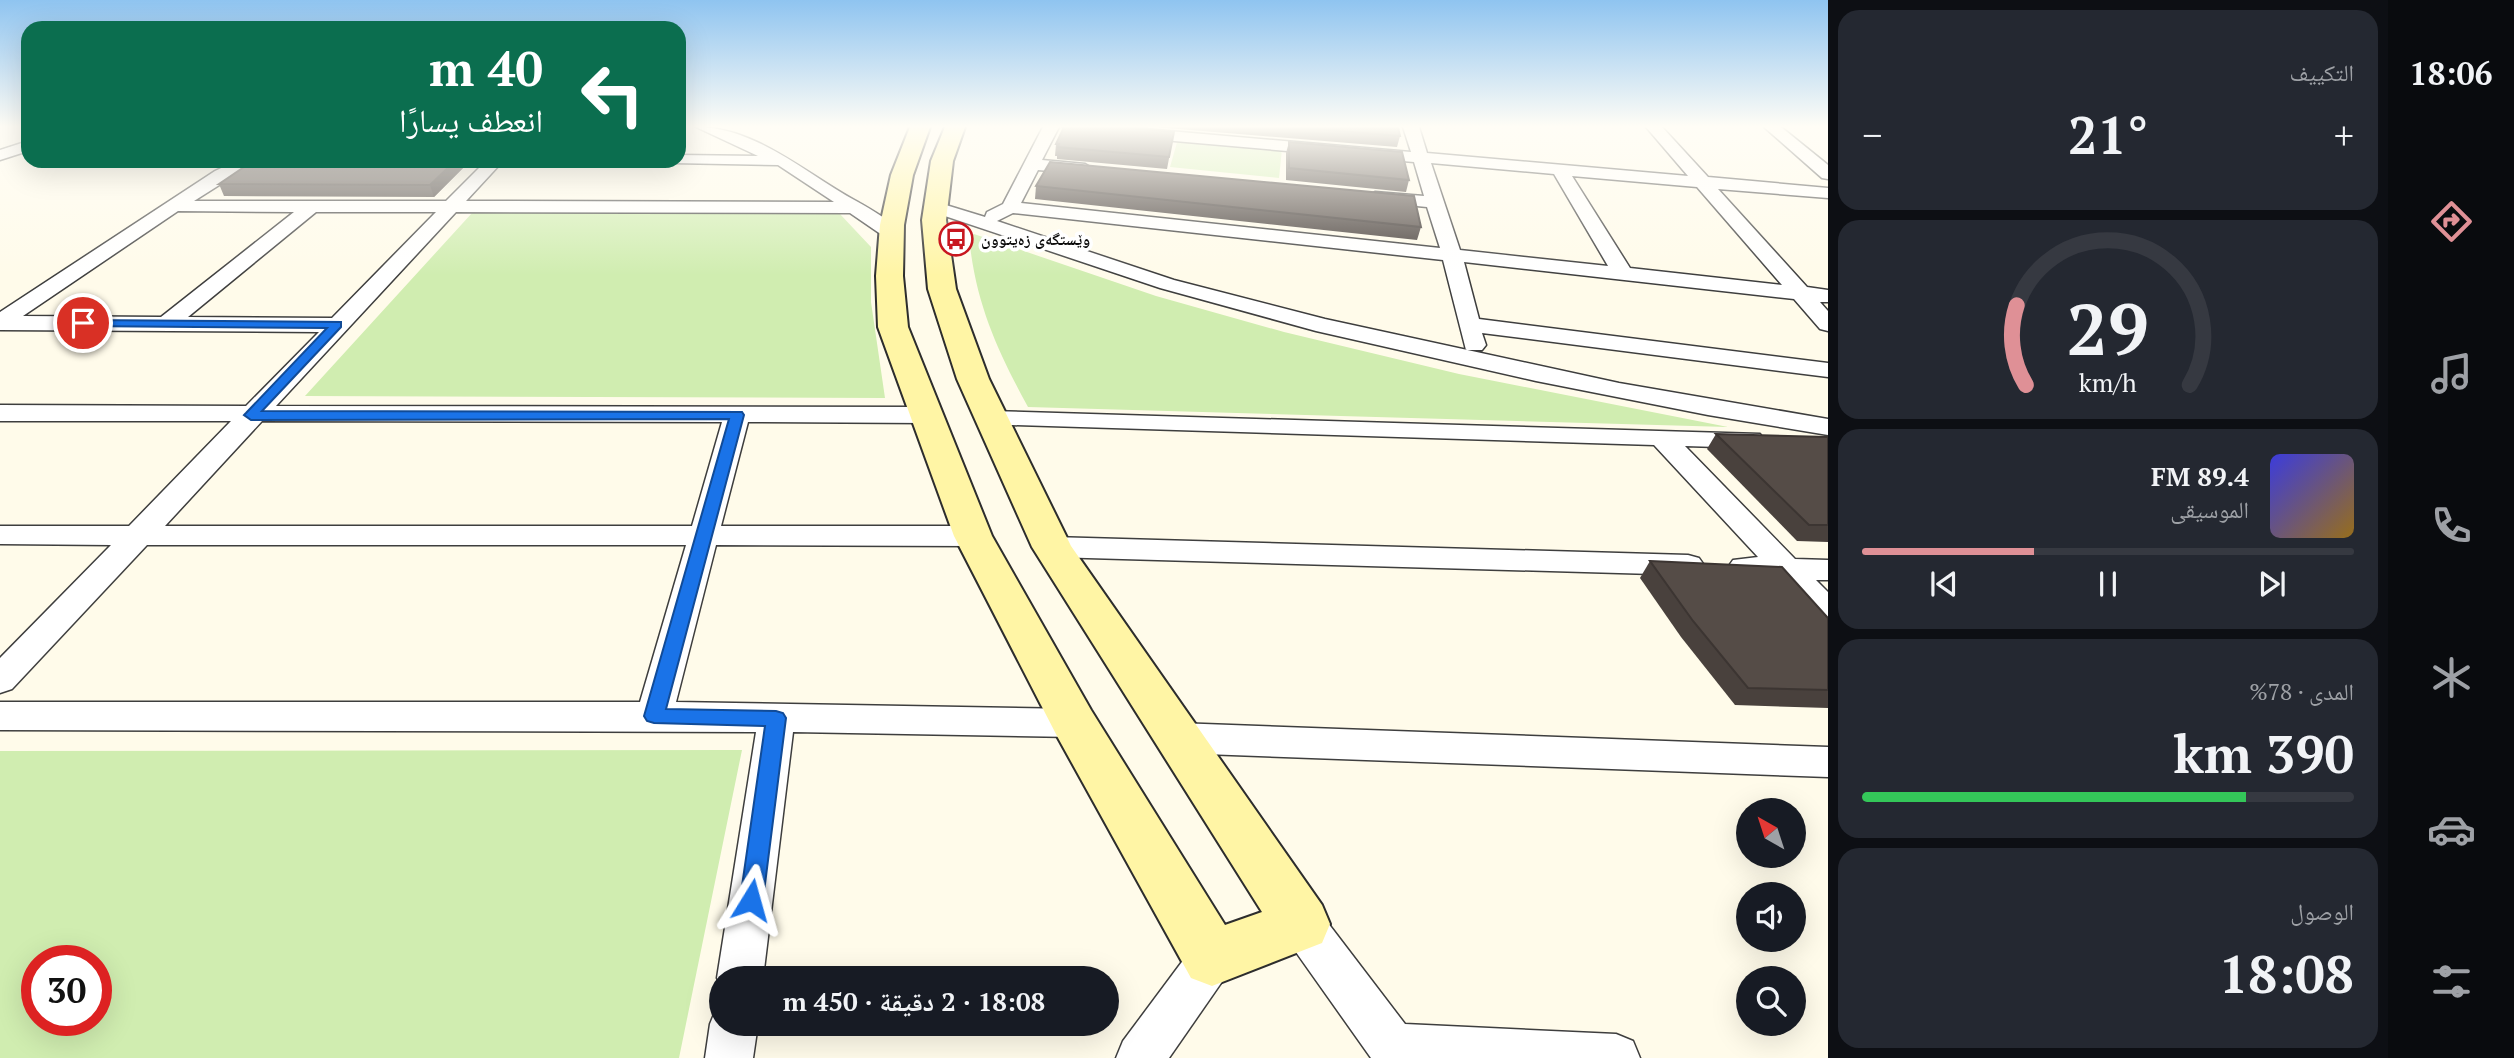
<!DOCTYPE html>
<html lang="ar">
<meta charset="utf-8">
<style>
:root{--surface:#171b24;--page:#242831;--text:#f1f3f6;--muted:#9ea1a6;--line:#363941;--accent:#df9096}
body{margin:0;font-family:"PT Serif","Noto Naskh Arabic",serif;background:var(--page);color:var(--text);direction:rtl;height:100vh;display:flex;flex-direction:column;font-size:26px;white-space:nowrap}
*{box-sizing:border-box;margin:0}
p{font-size:23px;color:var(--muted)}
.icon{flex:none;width:38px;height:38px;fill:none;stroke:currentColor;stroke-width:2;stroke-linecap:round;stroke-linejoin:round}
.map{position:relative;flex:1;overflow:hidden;direction:ltr}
.side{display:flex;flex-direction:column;gap:10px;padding:10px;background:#0d0f14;width:560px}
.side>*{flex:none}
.banner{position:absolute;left:21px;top:21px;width:665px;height:147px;border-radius:21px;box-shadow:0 7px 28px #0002;direction:rtl;background:#0b6e4f;color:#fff;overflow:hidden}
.needle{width:46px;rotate:321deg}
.buttons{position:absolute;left:1736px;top:798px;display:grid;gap:14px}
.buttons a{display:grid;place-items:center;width:70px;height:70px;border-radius:50%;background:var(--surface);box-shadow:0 7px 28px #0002;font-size:35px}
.speed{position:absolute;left:21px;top:945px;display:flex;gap:14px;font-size:35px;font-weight:700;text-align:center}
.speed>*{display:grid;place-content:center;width:91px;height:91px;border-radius:50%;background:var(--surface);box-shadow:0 7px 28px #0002;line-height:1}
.speed .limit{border:10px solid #d22;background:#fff;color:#111}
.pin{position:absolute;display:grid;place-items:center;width:60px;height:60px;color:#fff;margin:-30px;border:4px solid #fff;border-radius:50%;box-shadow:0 2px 7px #0007}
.me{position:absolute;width:77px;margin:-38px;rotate:8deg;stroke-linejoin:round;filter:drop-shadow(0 0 5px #0008)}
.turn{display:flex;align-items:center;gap:24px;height:147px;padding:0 28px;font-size:32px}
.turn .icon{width:91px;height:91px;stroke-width:2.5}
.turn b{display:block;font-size:49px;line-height:60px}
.big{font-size:52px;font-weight:700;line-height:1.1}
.side .tile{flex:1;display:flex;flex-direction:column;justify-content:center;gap:10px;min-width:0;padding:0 24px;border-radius:21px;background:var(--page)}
.side .dial{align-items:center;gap:0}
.dial svg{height:182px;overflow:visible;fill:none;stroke:var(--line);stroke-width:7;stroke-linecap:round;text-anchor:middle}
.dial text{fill:var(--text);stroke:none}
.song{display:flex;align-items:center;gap:21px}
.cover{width:84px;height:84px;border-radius:10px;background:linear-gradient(135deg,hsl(240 70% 55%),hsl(40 70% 35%))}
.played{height:7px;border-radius:4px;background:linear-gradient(90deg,var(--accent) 35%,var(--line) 35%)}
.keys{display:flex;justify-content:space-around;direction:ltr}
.heat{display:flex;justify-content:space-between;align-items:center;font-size:38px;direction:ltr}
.charge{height:10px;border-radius:5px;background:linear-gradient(90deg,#34c759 78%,var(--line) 0)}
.trip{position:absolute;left:709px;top:966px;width:410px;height:70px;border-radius:35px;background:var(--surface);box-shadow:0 7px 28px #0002;font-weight:700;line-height:70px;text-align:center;direction:rtl}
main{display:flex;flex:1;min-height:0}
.dock{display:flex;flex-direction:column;width:126px;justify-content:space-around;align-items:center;background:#090b0e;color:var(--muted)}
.dock .icon{width:49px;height:49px}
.dock .selected{color:var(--accent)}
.dock b{font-size:32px;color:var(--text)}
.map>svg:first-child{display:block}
.green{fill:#d0edb0;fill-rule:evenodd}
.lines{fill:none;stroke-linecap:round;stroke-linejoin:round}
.street-casing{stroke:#3e3e3e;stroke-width:3}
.secondary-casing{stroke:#2d2d2d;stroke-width:4}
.street{fill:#fff;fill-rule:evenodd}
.secondary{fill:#fff5a5;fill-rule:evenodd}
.wall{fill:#49413d}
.shaded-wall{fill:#3c3532}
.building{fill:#554c47;stroke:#3c3532;stroke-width:2}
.route{fill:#1a73e8;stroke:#114b97;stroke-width:2}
.labels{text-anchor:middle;stroke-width:7;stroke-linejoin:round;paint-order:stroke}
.far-poi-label{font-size:16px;font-weight:bold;fill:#0b0b0b;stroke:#fff;text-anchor:start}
</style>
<main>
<nav class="dock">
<b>18:06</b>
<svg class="icon selected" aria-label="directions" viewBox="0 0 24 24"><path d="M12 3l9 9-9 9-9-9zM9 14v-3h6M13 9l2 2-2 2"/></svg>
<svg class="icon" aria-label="music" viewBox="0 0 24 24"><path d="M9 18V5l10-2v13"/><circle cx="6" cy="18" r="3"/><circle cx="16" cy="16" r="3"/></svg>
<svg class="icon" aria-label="phone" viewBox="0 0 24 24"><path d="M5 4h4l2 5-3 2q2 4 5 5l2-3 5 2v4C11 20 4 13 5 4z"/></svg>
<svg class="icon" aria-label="climate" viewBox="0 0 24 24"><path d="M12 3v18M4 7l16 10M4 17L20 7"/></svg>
<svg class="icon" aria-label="car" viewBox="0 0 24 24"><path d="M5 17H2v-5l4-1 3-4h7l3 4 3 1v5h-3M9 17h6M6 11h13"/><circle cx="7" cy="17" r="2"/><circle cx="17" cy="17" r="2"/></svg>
<svg class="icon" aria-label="filters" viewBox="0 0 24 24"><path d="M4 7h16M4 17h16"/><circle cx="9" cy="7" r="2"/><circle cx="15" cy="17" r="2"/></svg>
</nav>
<section class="side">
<div class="tile"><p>التكييف</p>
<div class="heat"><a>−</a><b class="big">21°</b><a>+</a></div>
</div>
<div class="tile dial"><svg viewBox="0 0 100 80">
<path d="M14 69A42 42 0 1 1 86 69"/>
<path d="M14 69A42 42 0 0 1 10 34" stroke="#df9096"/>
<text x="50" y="56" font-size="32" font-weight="700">29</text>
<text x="50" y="72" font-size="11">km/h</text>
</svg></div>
<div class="tile">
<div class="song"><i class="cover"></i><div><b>89.4 FM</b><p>الموسيقى</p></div></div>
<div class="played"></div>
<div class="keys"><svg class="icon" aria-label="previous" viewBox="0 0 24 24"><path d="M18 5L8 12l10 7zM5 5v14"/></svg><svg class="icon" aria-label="pause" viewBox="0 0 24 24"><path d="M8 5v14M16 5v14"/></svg><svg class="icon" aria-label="next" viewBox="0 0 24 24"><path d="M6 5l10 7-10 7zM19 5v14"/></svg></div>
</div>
<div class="tile"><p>المدى · 78%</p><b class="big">390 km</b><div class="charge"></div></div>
<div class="tile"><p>الوصول</p><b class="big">18:08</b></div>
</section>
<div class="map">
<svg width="1828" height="1058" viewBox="0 0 1828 1058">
<rect width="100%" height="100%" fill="#fffbea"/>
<!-- green -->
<g class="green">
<path d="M1178 139 1282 149 1279 178 1170 167Z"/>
<path d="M472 213H839L871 247V302L885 398 305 396Z"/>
<path d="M974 234 1156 296 1284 332 1459 374 1728 427 1028 407C997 350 975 302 969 236Z"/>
<path d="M742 750 679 1058H0V751ZM37 961H96V1020H37Z"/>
</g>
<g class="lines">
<defs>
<g id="street">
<path d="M696 127C757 127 807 175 858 202 870 209 892 221 902 233L899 237H885L850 213 456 212 276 406 926 407 935 410 939 415 935 420 926 423 748 422 721 526H973L984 529 988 536 984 543 973 546 716 545 676 702 1074 709 1087 713 1092 723 1087 733 1074 737 793 732 763 978H721V987L717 978 756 732 0 730V702H640L686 545H147L12 689 0 693V658L111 545 0 544V526H129L231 421H0V405L246 406 319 332 0 330V312L215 171 236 161H257L194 201H446L486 161H503L466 201 834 202 778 165 673 163 671 161H679V155L758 156ZM178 211 294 212 161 317 23 316ZM316 212H436L332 318 188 317ZM262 421 722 422 692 526H165Z"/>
<path d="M1043 127H1059L1042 160 1085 164 1093 169 1085 174 1038 170 1021 203 1440 248 1427 207 1375 202 1366 197 1375 192 1424 196 1414 162 1071 132 1063 127H1123L1411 152 1403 127H1419L1427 153 1688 176 1646 127H1662L1708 177 1828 188V198L1718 189 1807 287 1828 290V302H1820L1828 311V331L1820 329 1794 299 1464 262 1479 319 1828 363V377L1482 333 1486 345 1482 350H1466L1443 260 1013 213 997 221 1174 280 1325 319 1619 383 1828 419V435L1708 415 1536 381 1316 331 1160 288 930 211 927 207 936 202 985 217 987 212 1003 204ZM1431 163 1554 174 1608 266 1460 250ZM1572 176 1697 187 1782 285 1630 268Z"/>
<path d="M1764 127H1781L1828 165V179L1822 178Z"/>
<path d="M28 141V151L0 160V150Z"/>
<path d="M990 411 1760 434 1764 440 1760 446 1751 448 1685 446 1795 559 1828 560V580H1816L1828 592V623L1816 620 1778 578 1733 574 1728 567 1733 560 1758 557 1654 445 981 424 977 419 981 414Z"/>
<path d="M1052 537 1688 555 1699 558 1704 565 1699 572 1688 575 1052 557 1041 554 1037 547 1041 540Z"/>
<path d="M1177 723 1828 747V777L1177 753 1164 748 1158 738 1164 728Z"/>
<path d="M1302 903 1318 910 1405 1024 1616 1034 1633 1041 1640 1058H1371L1286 938 1280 924 1286 910Z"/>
<path d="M1212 936 1228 943 1235 958 1228 973 1169 1058H1116L1123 1041 1196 943Z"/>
<path d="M721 1006V1024H758L753 1058H705L710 1024 717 1007Z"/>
</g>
<path id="secondary" d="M910 127H930L913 175 904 225 903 276 908 327 992 536 1091 710 1225 925 1262 912 1032 547 957 379 928 289 922 220 931 161 945 127H965L953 161 946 220 956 289 989 379 1071 546 1322 905 1330 924 1322 943 1212 986 1191 978 1057 736 954 536 878 327 876 276 880 225 891 175Z"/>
</defs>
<!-- street casing -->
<use href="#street" class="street-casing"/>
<!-- secondary casing -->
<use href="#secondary" class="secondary-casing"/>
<!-- street -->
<use href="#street" class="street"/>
<!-- secondary -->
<use href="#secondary" class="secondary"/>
</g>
<!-- wall -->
<g class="wall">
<path d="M1155 127H1398L1400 136 1397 147Z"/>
<path d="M1174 132 1167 169 1057 159V156H1055L1056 144Z"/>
<path d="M1289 142 1409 180 1406 192 1286 180V153Z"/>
<path d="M470 161 434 197 224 196 219 184Z"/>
<path d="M1036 186 1421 227 1417 240 1035 199Z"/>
<path d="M1716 434 1828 437V542L1797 541 1707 449Z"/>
<path d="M1650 561 1828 618V708L1735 705 1681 637 1640 578Z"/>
</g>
<!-- shaded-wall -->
<path class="shaded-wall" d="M455 161H470L434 197 430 185Z"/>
<!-- building -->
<g class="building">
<path d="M1064 127H1124L1174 132 1169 157 1058 147 1059 144H1056Z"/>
<path d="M1293 127H1398L1400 136Z"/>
<path d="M1289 142 1402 152 1409 180 1289 168Z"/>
<path d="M253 161H455L430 185 219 184Z"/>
<path d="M1050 162 1414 196 1421 227 1036 186Z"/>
<path d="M1716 434 1828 437V525H1809Z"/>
<path d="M1650 561 1782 567 1828 618V690L1748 688 1693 621Z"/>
</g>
<!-- sky -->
<linearGradient id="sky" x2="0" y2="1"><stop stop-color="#8fc4f0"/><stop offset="0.46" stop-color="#fffdf6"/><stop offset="1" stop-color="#fffdf6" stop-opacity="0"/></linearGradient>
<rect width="1828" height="275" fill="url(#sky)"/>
<!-- route -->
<path class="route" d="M83 320 341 322V327L262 411 742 412 744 415 666 709 776 711 783 713 786 718 763 900 759 908 751 911 743 908 740 900 765 726 654 723 647 721 644 716 729 419 251 420 244 415 246 413 327 328 79 326V321Z"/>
<!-- icons -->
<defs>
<symbol id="bus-ring" viewBox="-11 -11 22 22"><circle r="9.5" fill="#fff" stroke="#c81720" stroke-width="1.5"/><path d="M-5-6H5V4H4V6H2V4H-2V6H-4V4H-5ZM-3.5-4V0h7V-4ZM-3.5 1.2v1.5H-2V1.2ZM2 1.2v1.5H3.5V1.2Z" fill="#c81720"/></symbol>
</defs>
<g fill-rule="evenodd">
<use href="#bus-ring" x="937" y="220" width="38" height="38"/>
</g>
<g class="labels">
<!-- far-poi labels -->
<g class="far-poi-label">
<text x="981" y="245">وێستگەی زەیتوون</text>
</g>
</g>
</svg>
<div class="buttons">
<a><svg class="needle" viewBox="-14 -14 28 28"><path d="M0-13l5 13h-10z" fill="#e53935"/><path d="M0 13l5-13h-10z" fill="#9ea1a6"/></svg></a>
<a><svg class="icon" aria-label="sound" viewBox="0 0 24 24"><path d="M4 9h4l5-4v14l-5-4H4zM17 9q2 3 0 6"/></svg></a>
<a><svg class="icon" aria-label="search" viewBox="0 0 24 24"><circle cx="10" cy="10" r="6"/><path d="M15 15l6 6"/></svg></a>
</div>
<div class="speed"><div class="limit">30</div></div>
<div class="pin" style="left:83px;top:323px;background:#d93025"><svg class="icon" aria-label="arrive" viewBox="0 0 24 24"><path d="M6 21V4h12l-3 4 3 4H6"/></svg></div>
<svg class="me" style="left:751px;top:900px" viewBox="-20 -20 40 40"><path d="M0-17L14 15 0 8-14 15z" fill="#1a73e8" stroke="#fff" stroke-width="4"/></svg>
<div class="trip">18:08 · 2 دقيقة · 450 m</div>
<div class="banner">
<div class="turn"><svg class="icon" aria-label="left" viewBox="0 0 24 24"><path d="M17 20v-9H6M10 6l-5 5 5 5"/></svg><div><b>40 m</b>انعطف يسارًا</div></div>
</div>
</div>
</main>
